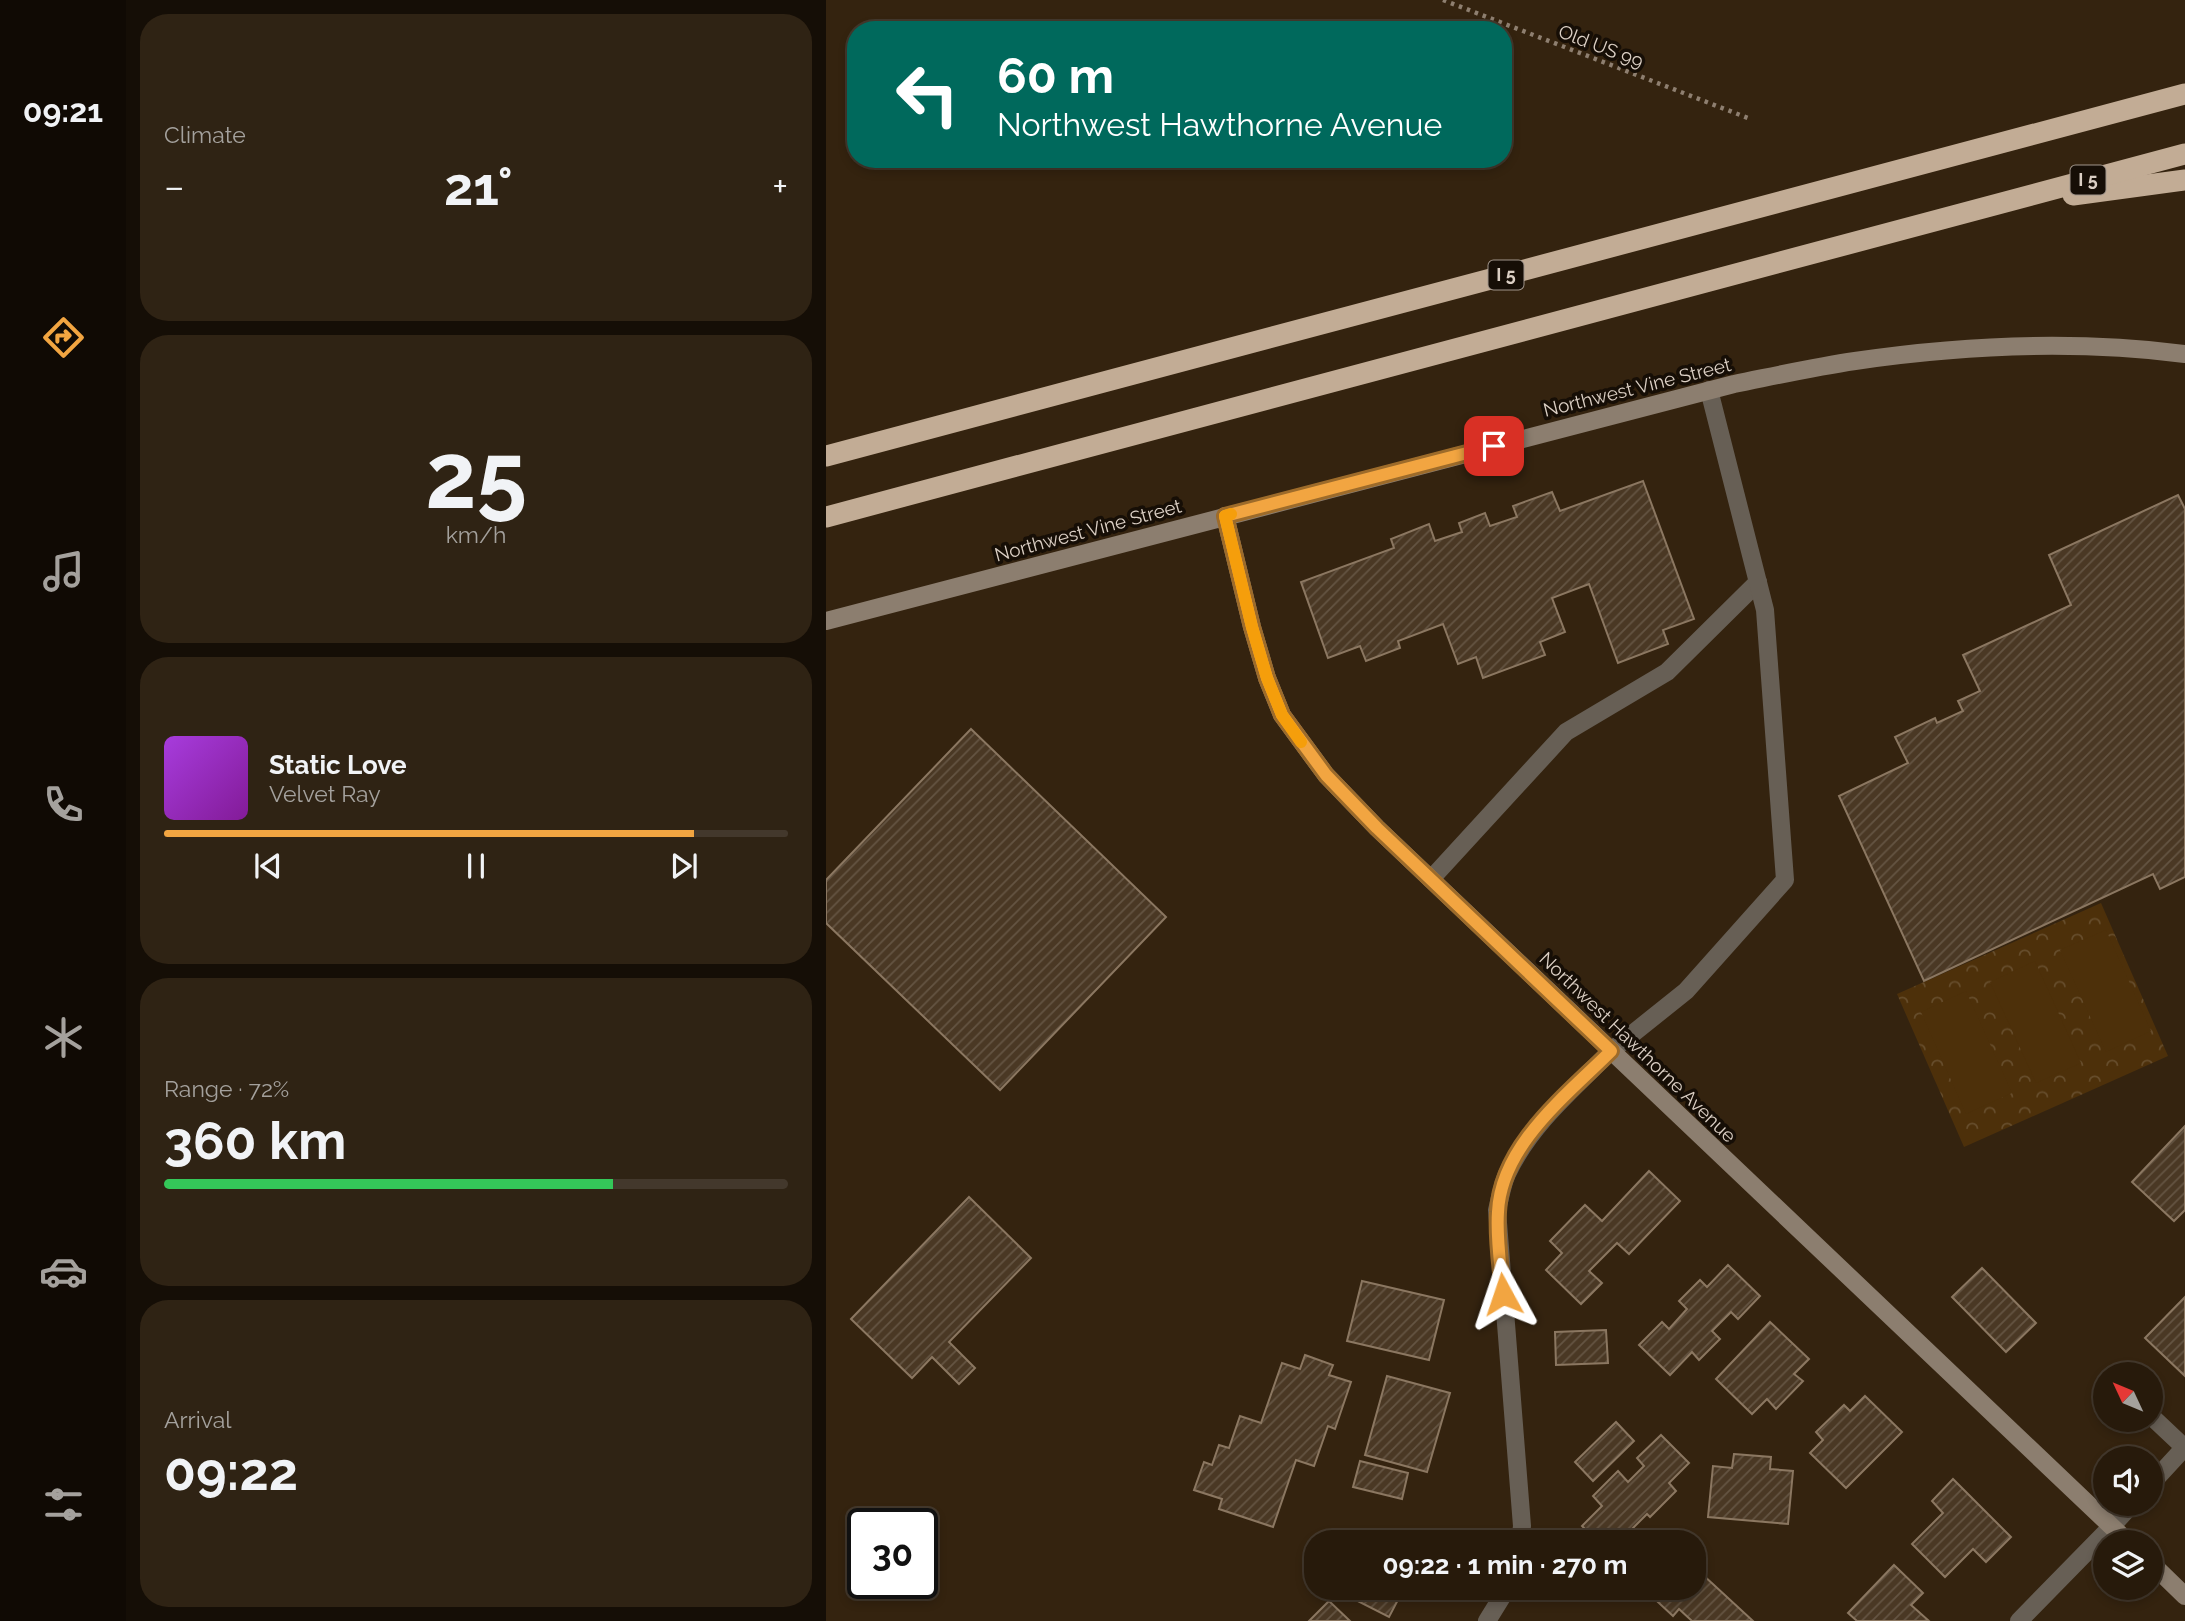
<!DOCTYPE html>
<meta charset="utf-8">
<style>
:root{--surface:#271a0b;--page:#2f2314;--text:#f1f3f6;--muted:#a4a19d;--line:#43382c;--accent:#f2a541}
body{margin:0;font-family:Raleway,sans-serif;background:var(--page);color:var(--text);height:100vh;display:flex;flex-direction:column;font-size:26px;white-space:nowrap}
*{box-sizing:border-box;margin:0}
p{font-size:23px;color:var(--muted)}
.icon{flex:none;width:38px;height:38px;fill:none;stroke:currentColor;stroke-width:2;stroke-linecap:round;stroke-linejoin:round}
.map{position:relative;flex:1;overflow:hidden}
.sheet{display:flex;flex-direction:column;gap:14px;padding:14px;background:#150e06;width:700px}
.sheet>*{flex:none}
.guide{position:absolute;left:21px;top:21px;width:665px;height:147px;border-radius:28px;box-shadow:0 4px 10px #0003,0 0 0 2px var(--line);background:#00695c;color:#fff;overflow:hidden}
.needle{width:46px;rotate:314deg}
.tools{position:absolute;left:1267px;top:1362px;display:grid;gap:14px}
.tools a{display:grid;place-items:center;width:70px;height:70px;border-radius:50%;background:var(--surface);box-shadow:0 4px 10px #0003,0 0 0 2px var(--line);font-size:35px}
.speed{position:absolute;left:21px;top:1508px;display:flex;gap:14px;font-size:35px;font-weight:700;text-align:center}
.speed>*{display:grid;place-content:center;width:91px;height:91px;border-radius:50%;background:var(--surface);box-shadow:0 4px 10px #0003,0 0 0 2px var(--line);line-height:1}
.speed .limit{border:4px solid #111;border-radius:10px;background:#fff;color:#111}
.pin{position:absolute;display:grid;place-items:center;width:60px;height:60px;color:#fff;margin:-30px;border-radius:14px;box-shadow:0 4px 10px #0006}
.me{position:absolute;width:77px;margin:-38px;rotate:355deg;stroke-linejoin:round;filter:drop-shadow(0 0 5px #0008)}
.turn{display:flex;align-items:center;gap:24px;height:147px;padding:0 35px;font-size:32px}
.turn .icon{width:91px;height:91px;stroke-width:2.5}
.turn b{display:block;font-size:49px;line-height:60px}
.big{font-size:52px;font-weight:700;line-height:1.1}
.sheet .tile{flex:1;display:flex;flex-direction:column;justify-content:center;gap:10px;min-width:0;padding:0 24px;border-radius:28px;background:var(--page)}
.sheet .dial{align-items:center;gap:0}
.dial b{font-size:91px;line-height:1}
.song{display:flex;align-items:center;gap:21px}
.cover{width:84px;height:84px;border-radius:10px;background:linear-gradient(135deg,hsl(280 70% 55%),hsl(290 70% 35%))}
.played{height:7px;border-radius:4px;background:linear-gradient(90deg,var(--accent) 85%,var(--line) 85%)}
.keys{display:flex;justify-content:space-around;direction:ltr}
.heat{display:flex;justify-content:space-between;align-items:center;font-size:38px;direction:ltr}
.charge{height:10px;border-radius:5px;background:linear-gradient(90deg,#34c759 72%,var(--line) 0)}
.trip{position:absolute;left:478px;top:1530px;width:402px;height:70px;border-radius:28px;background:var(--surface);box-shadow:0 4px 10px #0003,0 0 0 2px var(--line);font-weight:700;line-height:70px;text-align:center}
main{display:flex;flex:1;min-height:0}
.dock{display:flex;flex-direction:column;width:126px;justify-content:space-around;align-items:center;background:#100a04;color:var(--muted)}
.dock .icon{width:49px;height:49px}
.dock .current{color:var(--accent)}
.dock b{font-size:32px;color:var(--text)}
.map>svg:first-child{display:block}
.park{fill:url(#park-crowns)}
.garden{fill:#4d300a}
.building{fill:url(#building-hatch);stroke:#8b7761;stroke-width:2}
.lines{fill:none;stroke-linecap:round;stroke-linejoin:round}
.path{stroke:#8e7f70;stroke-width:4.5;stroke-dasharray:3.5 5;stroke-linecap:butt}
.lane{stroke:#675f55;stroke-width:18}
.street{stroke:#675f55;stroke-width:18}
.secondary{stroke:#8c7e6f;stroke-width:18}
.highway{stroke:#c2ac95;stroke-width:21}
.route-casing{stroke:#9d6b2a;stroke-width:18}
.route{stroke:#f2a541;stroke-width:12}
.slow{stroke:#f59e0b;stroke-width:12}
.labels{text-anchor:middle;stroke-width:7;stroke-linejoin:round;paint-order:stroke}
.shield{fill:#160e06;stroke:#a0958b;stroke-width:2}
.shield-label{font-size:18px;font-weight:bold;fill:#dbcfc4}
.street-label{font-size:19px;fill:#dbcfc4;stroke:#160e06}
</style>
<main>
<nav class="dock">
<b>09:21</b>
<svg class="icon current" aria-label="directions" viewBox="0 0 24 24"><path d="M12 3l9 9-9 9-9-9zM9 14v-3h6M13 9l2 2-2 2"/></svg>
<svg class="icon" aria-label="music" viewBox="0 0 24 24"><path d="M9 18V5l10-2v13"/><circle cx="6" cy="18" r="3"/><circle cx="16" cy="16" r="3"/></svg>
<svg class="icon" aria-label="phone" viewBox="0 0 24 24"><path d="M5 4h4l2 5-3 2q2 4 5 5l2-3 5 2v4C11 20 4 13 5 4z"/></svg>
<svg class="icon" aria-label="climate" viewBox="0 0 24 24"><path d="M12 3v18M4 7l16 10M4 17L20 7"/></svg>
<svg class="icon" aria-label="car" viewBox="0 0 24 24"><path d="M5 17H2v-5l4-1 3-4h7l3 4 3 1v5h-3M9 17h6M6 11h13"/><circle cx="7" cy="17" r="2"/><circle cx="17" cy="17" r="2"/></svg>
<svg class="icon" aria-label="filters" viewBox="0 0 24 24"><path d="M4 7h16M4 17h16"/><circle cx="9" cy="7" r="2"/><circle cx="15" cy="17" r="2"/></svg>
</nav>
<section class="sheet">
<div class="tile"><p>Climate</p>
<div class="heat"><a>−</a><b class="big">21°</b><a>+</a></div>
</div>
<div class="tile dial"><b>25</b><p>km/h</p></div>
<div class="tile">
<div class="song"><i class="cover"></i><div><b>Static Love</b><p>Velvet Ray</p></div></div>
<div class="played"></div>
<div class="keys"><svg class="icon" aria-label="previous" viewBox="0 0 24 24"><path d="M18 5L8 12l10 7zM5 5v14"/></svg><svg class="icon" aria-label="pause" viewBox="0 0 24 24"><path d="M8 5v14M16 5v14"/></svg><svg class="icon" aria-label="next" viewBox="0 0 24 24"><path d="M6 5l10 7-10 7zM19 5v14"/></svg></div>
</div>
<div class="tile"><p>Range · 72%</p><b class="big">360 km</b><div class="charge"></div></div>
<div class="tile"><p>Arrival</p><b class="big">09:22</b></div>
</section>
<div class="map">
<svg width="1359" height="1621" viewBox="0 0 1359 1621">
<defs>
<pattern id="park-crowns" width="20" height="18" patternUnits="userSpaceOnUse" patternTransform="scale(1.75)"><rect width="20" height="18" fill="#4d300a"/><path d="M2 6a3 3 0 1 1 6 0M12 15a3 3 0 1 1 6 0" fill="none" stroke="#664d2c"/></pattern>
<pattern id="building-hatch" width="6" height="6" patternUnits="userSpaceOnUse" patternTransform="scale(1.75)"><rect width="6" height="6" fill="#4a3824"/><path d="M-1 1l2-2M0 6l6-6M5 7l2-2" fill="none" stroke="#645442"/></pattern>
</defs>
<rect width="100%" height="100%" fill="#34230f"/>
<!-- park -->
<path class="park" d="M1275 903 1342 1056 1138 1147 1071 994Z"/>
<!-- garden -->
<g class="garden">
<path d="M1280 930 1325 1031 1280 1052 1234 950Z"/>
<path d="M1209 961 1255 1063 1210 1083 1164 982Z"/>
<path d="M1140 991 1186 1093 1140 1114 1095 1012Z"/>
</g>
<!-- building -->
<g class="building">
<path d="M817 481 868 619 837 630 842 644 792 663 763 584 726 598 739 632 714 642 719 655 657 678 650 657 632 664 617 624 572 641 574 648 540 661 534 646 502 658 475 582 568 548 565 539 603 524 609 541 636 532 633 523 659 513 664 526 691 517 687 506 726 492 734 511Z"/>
<path d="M1352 495 1359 509V877L1334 889 1327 874 1098 981 1013 796 1082 763 1069 737 1109 718 1111 723 1137 711 1132 701 1154 691 1137 655 1245 605 1223 555Z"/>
<path d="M145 729 340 917 174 1090 0 923V880Z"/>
<path d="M1359 1126V1210L1348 1221 1306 1182Z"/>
<path d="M823 1171 854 1201 803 1254 791 1243 763 1271 776 1283 755 1304 720 1270 736 1253 724 1241 759 1205 776 1221Z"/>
<path d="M143 1197 205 1258 123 1342 149 1368 133 1384 106 1357 86 1378 25 1319Z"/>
<path d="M902 1265 934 1296 912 1319 905 1312 886 1331 894 1339 873 1360 866 1352 844 1375 813 1345 836 1322 843 1329 861 1309 853 1301 874 1280 881 1287Z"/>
<path d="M1156 1268 1210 1323 1180 1352 1126 1297Z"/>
<path d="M536 1281 618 1300 603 1360 521 1341Z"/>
<path d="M1359 1297V1376L1319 1338Z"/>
<path d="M944 1322 983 1359 968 1374 977 1381 950 1409 941 1399 926 1414 890 1379Z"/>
<path d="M780 1330 782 1363 730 1365 729 1332Z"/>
<path d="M479 1355 507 1365 503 1375 525 1382 509 1429 502 1426 488 1466 470 1460 447 1527 393 1509 396 1499 368 1490 378 1462 386 1465 393 1445 403 1448 414 1416 435 1423 456 1363 474 1369Z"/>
<path d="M561 1376 624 1393 601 1472 539 1455Z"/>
<path d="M1039 1396 1076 1432 1020 1488 984 1453 997 1440 990 1432 1018 1405 1024 1411Z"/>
<path d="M790 1422 808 1441 767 1481 749 1462Z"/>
<path d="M835 1435 863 1463 843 1483 850 1491 824 1517 821 1514 793 1542H772L756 1526 776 1506 767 1496 792 1471 802 1482 818 1466 811 1458Z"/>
<path d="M908 1454 945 1457 944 1469 967 1471 962 1524 882 1517 887 1466 906 1468Z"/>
<path d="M534 1461 582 1473 576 1499 527 1487Z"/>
<path d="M1127 1479 1185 1537 1160 1562 1147 1549 1119 1577 1086 1544 1117 1513 1106 1501Z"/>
<path d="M1068 1565 1097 1593 1085 1605 1103 1621H1031L1022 1613Z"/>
<path d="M876 1574 927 1621H866L853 1609 847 1616 820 1591 823 1587H868V1581Z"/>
<path d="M522 1587H556L574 1596 563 1617 518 1594Z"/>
<path d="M503 1601 524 1621H483Z"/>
</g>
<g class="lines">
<!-- path -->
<path class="path" d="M617 0 922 118"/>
<!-- lane -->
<g class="lane">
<path d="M605 879 740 732 841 672 932 582"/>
<path d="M785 1051 860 991 959 880 939 610 883 390"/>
<path d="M1325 1416 1359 1448"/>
<path d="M1325 1484 1358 1448"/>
<path d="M1286 1526 1307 1503"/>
</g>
<!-- street -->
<g class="street">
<path d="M694 1542 696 1526 671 1210C674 1199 676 1185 681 1174 704 1125 747 1089 785 1051"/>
<path d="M661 1621 682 1587"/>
<path d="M1193 1621 1286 1526"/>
</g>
<!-- secondary -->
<g class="secondary">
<path d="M399 516 426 627 441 678 456 715 500 775 551 828 1302 1542"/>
<path d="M0 621 908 384C948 376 988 367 1029 361 1138 345 1249 340 1359 354"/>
<path d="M1325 1563 1359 1596"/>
</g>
<!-- highway -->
<g class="highway">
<path d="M1247 195 1359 180"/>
<path d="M0 456 1359 94"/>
<path d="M0 517 1359 154"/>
</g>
</g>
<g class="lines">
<defs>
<path id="route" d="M668 446 399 516 426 627 441 678 456 715 500 775 551 828 785 1051C741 1095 675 1145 672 1212 670 1239 675 1267 677 1294"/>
</defs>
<!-- route casing -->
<use href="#route" class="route-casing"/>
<!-- route -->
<use href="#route" class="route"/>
<!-- slow -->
<path class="slow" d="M405 514 399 516 426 627 441 678 456 715 475 742"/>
</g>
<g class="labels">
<!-- shield labels -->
<g class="shield">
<rect x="1244.5" y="165.5" width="35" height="29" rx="5"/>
<rect x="662.5" y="260.5" width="35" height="29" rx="5"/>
</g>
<g class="shield-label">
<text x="1262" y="186">I 5</text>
<text x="680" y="281">I 5</text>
</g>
<!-- street labels -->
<g class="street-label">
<text transform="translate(775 46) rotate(21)" y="7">Old US 99</text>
<text transform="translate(811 387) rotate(-14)" y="7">Northwest Vine Street</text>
<text transform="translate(262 530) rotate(-15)" y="7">Northwest Vine Street</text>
<text transform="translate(812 1047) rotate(44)" y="7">Northwest Hawthorne Avenue</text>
</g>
</g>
</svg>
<div class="tools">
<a><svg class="needle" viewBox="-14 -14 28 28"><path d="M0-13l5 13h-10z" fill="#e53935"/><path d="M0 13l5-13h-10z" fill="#a4a19d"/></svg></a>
<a><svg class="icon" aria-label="sound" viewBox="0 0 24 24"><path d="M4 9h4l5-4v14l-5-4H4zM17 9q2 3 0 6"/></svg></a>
<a><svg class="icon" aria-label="layers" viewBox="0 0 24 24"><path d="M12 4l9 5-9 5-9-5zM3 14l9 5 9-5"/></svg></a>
</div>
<div class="speed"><div class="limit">30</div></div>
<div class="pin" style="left:668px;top:446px;background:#d93025"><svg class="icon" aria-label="arrive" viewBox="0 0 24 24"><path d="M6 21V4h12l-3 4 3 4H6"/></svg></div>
<svg class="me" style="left:677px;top:1294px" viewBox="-20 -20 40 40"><path d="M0-17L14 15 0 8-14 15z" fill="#f2a541" stroke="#fff" stroke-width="4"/></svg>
<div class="trip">09:22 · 1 min · 270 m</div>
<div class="guide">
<div class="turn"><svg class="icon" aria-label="left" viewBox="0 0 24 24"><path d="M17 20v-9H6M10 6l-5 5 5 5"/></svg><div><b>60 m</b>Northwest Hawthorne Avenue</div></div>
</div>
</div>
</main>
